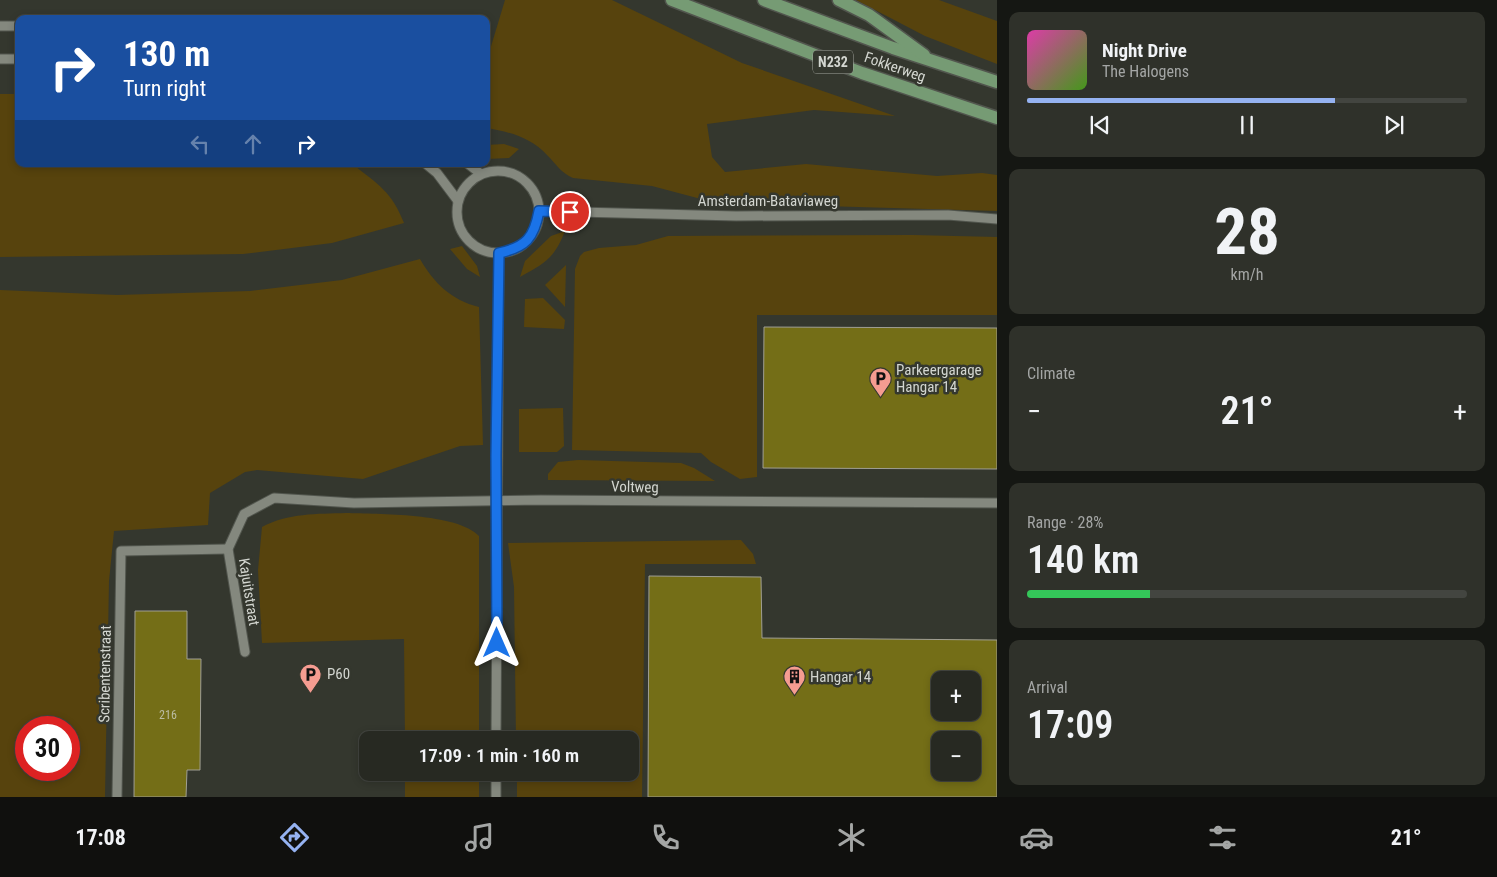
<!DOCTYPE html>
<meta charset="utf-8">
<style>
:root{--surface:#272922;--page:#2f312a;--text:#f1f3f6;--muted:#a4a6a5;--line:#434540;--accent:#95b2f1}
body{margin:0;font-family:"Roboto Condensed",sans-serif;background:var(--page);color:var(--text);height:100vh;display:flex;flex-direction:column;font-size:19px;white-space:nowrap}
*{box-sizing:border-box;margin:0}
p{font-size:16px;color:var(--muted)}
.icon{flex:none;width:28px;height:28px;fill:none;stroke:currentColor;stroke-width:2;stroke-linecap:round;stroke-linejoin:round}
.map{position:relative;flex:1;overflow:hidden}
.details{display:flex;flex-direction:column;gap:12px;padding:12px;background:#151713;width:500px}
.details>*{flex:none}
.hud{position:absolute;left:15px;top:15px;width:475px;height:152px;border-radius:10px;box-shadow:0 2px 8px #0003,0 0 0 1px var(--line);background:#1a4fa0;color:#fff;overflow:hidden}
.buttons{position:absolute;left:931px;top:671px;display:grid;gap:10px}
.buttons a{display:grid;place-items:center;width:50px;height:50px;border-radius:10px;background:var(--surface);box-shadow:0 2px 8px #0003,0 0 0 1px var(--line);font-size:25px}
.speed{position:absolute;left:15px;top:716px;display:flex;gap:10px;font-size:25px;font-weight:700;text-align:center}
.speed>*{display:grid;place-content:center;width:65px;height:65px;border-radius:50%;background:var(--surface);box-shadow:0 2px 8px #0003,0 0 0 1px var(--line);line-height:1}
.speed .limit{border:8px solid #d22;background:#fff;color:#111}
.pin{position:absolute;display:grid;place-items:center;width:42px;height:42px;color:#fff;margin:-21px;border:2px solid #fff;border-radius:50%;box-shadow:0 1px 5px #0007}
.me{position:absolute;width:55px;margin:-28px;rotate:0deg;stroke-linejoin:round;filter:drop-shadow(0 0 4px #0008)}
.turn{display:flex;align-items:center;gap:18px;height:105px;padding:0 25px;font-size:22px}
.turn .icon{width:65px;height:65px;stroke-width:2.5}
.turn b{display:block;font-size:35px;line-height:42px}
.lanes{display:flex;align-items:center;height:48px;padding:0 25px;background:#0003;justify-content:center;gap:25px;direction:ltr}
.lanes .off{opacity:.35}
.big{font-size:38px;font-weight:600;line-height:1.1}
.details .card{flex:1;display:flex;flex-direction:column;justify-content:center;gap:8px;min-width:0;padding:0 18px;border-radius:10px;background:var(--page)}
.details .dial{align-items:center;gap:0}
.dial b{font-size:65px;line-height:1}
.song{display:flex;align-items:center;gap:15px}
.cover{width:60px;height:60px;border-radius:8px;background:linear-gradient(135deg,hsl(320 70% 55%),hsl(100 70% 35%))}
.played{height:5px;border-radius:2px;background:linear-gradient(90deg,var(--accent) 70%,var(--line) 70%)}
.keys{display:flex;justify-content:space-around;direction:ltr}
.heat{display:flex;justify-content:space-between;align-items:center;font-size:28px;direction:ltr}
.charge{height:8px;border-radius:4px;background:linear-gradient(90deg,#34c759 28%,var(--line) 0)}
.trip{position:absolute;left:359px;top:731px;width:280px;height:50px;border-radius:10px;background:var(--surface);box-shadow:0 2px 8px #0003,0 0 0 1px var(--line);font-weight:600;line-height:50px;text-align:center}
.tab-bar{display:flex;height:80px;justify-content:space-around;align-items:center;background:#10100e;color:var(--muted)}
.tab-bar .icon{width:35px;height:35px}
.tab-bar .active{color:var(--accent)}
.tab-bar b{font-size:22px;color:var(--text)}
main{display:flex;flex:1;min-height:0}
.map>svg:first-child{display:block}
.green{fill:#57430d;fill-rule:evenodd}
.building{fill:#746e17;stroke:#a09f94;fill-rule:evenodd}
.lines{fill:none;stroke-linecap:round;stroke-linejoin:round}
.minor-casing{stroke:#52564e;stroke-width:11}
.major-casing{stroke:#52564e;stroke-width:15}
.minor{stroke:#84887e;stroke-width:9}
.major{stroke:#769b74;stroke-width:12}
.route-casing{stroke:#114b97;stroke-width:12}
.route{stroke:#1a73e8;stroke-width:9}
.labels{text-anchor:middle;stroke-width:5;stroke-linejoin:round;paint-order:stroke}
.number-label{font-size:12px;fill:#bbbca2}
.shield{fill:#34372e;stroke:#a3a69f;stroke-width:1}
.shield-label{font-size:14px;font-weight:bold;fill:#d3d6d0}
.street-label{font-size:15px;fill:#d3d6d0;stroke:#34372e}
.poi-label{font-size:15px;fill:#d3d6d0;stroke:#34372e;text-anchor:start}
</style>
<main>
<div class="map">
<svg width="997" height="797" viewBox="0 0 997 797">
<rect width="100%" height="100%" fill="#34372e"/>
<!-- green -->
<g class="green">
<path d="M505 0H612L742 63 895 116 814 110 707 124 712 157 725 172 806 164 937 176 982 173 997 175V211L716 203 652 186 573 178C560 172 557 165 547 155 530 137 510 132 486 128V63Z"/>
<path d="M856 0H939L997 21V64L925 36Z"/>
<path d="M0 94H19V164H352C378 184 392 192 404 223L332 243 243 254 0 257Z"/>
<path d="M504 144 519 149 509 158 486 159V145Z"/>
<path d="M565 231C554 259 545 263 520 277L525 261 551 236Z"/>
<path d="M913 235 997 237V315H757V477L740 479 711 462 701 453 572 450 575 269 580 256 584 252 599 248 636 245 668 236Z"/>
<path d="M462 246 477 266 480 277 467 269 450 249Z"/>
<path d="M420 259C434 283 451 300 479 307L483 445 460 446 363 479 257 470 245 472 210 493 208 525 114 531 109 581 105 797H0V290L117 295 250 291 342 280ZM26 728H69V770H26Z"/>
<path d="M566 265 565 307 545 285Z"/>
<path d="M543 298 565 320 564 329 524 327 525 299Z"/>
<path d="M563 408 564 446 557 452H519V409Z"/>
<path d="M578 460 681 463 694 468 715 481 548 480V474L558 462Z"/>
<path d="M346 513C377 514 458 513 479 536V740H405L404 639 262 643 258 570 262 527C288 513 317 514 346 513Z"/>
<path d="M741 540 753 554 756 564H645L642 797H517V773L630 772V740H516L514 587 508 543Z"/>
<rect x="405" y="773" width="74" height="24"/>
</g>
<!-- building -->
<g class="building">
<path d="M764 327 997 328V469L763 468Z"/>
<path d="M649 576 761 577 762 638 997 640V797H648ZM940 680H972V712H940ZM940 740H972V772H940Z"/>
<path d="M135 611H187V659H201L200 770H187L186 797H134Z"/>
</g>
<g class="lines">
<defs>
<g id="minor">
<path d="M0 26H19"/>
<path d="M0 59H19"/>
<path d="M426 164 437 173 458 201"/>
<path d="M468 164 481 174"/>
<circle cx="498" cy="212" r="41"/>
<path d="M539 211 736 216 948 215 997 219"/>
<path d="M245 652 228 549 244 514 274 498 354 503 541 500 997 503"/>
<path d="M496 740 499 253"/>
<path d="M117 797 121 551 228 549"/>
<path d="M496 797V772"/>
</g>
<g id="major">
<path d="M672 0 862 73 997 118"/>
<path d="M764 0 893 48 997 82"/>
<path d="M839 0 869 15 924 55"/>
</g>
</defs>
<!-- minor casing -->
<use href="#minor" class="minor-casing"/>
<!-- major casing -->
<use href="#major" class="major-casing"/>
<!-- minor -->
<use href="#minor" class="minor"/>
<!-- major -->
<use href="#major" class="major"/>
</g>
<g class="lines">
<defs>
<path id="route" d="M497 643 496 456 499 253C526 247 534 238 539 211L570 212"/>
</defs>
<!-- route casing -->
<use href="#route" class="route-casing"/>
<!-- route -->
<use href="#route" class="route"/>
</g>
<!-- icons -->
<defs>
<symbol id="parking-pin" viewBox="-11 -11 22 30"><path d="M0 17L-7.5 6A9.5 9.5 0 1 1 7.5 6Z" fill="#f59c91" stroke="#34372e"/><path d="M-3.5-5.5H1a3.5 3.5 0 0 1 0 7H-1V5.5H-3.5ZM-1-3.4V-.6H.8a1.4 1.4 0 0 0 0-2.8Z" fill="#111"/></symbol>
<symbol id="building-pin" viewBox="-11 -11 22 30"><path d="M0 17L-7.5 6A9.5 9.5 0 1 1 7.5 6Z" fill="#f59c91" stroke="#34372e"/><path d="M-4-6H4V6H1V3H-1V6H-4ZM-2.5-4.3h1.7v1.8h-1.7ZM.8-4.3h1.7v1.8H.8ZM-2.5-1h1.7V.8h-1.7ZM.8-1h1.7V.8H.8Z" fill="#111"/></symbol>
</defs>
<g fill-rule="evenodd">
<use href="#parking-pin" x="868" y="366" width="25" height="34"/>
<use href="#parking-pin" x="298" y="662" width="25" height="34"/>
<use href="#building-pin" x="782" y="664" width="25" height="34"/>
</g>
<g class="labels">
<!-- number labels -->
<g class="number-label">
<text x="168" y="719">216</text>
</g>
<!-- shield labels -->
<rect class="shield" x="813" y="50.5" width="40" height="23" rx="4"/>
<g class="shield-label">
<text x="833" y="67">N232</text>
</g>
<!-- street labels -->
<g class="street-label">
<text transform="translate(895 67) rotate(19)" y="5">Fokkerweg</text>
<text x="768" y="206">Amsterdam-Bataviaweg</text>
<text transform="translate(635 487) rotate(1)" y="5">Voltweg</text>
<text transform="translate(249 592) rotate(81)" y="5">Kajuitstraat</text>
<text transform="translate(105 674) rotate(-89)" y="5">Scribentenstraat</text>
</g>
<!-- poi labels -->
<g class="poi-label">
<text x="896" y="375">Parkeergarage<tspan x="896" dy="17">Hangar 14</tspan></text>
<text x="327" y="679">P60</text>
<text x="810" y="682">Hangar 14</text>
</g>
</g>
</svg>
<div class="buttons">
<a>+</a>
<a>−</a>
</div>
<div class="speed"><div class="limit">30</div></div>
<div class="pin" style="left:570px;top:212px;background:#d93025"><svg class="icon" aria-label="arrive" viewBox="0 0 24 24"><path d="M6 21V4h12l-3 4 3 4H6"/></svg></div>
<svg class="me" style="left:497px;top:643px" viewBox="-20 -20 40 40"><path d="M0-17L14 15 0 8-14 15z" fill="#1a73e8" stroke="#fff" stroke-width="4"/></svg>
<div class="trip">17:09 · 1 min · 160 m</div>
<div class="hud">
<div class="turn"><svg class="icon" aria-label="right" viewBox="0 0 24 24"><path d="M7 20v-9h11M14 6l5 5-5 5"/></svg><div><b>130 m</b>Turn right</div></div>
<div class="lanes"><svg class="icon off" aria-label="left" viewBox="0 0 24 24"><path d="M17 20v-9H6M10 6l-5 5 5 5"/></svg><svg class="icon off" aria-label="ahead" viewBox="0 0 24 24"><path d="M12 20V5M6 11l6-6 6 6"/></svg><svg class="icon" aria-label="right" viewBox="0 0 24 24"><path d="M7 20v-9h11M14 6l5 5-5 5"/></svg></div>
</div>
</div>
<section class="details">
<div class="card">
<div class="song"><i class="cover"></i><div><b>Night Drive</b><p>The Halogens</p></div></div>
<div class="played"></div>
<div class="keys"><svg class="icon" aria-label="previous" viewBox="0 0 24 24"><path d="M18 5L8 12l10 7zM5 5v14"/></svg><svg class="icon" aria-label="pause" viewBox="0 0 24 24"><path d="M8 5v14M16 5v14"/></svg><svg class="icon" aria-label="next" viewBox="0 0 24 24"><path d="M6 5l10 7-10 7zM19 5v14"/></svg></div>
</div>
<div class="card dial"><b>28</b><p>km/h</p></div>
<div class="card"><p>Climate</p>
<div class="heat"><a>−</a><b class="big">21°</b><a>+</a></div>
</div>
<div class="card"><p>Range · 28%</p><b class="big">140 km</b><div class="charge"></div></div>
<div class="card"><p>Arrival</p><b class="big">17:09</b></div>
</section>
</main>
<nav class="tab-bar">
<b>17:08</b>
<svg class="icon active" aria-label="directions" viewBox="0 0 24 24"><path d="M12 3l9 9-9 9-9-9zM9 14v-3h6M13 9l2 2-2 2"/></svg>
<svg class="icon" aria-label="music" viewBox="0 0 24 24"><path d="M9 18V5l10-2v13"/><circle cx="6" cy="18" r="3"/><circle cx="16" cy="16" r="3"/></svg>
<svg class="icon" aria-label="phone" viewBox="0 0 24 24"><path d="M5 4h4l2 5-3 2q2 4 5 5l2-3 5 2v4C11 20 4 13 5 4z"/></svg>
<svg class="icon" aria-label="climate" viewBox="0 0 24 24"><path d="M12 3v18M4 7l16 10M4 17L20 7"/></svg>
<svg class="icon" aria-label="car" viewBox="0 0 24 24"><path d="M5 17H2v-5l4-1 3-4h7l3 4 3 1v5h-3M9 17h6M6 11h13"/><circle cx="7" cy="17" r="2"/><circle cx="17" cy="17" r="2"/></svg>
<svg class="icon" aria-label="filters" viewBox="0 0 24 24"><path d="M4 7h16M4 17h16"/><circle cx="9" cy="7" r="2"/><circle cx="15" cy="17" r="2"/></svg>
<b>21°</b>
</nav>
